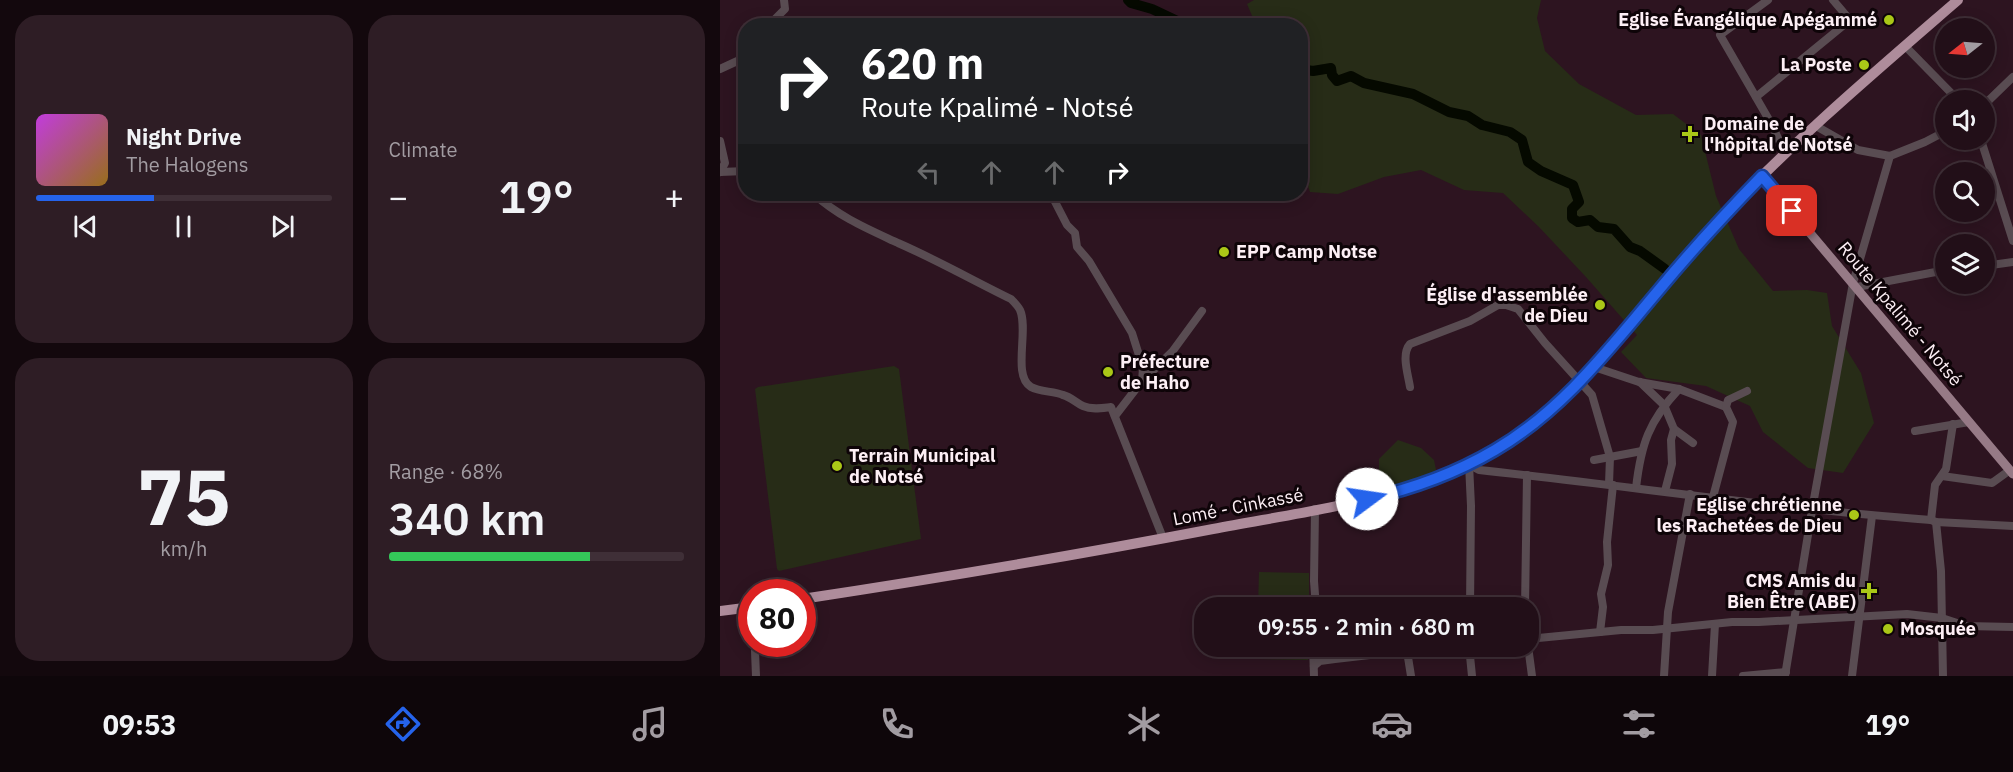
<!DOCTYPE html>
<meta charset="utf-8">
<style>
:root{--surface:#220f18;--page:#2e1d25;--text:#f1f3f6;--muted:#a29ca2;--line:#3f2f37;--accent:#2563eb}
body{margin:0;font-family:"IBM Plex Sans",sans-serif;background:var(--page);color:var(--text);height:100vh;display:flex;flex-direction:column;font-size:22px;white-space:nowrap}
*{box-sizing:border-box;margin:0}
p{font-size:20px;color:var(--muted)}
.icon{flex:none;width:33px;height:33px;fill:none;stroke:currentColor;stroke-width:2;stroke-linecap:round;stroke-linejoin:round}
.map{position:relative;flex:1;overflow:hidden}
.panel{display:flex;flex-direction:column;gap:15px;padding:15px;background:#13080d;width:720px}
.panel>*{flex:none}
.banner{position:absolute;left:18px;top:18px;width:570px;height:183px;border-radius:24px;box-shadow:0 3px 15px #0003,0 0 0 2px var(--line);background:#202124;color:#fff;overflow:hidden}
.needle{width:39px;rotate:253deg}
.buttons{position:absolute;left:1215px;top:18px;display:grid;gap:12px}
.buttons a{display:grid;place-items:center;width:60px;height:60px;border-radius:50%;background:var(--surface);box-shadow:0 3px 15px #0003,0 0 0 2px var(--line);font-size:30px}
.speed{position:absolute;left:18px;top:579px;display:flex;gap:12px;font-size:30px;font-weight:700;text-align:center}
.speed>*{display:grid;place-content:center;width:78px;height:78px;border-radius:50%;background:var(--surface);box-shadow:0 3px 15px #0003,0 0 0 2px var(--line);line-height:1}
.speed .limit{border:9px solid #d22;background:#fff;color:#111}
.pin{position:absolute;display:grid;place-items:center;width:51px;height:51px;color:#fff;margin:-26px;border-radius:12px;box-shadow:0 3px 9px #0006}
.me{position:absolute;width:66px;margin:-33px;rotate:76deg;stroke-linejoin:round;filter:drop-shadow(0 0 4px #0008)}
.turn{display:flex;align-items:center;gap:21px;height:126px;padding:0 24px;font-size:27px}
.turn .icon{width:78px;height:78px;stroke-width:2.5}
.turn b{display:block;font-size:42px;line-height:51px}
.lanes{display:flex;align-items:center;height:57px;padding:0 24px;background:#0003;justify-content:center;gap:30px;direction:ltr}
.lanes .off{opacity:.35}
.big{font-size:45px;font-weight:600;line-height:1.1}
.panel .card{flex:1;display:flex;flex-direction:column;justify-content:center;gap:9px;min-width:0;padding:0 21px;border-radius:24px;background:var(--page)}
.panel .dial{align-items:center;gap:0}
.dial b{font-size:78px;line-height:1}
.song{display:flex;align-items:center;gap:18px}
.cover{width:72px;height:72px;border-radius:9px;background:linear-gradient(135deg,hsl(290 70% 55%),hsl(40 70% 35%))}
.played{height:6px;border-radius:3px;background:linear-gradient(90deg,var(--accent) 40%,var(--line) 40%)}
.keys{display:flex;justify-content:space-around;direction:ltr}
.heat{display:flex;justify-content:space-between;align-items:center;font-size:33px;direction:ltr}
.charge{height:9px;border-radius:4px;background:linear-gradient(90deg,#34c759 68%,var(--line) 0)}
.panel .tiles{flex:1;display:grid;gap:15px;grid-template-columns:repeat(2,1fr)}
.trip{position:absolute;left:474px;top:597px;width:345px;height:60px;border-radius:24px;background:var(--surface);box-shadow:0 3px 15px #0003,0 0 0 2px var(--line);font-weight:600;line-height:60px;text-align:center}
.menu{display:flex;height:96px;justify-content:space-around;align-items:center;background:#0e060a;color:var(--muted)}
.menu .icon{width:42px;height:42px}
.menu .active{color:var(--accent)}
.menu b{font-size:27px;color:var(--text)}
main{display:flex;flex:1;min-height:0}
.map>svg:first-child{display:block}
.green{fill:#272c17}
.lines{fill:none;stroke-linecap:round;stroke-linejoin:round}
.river{stroke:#050900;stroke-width:10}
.minor{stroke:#594c52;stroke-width:8}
.major{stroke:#967a86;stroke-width:9}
.highway{stroke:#ae8c9b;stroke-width:10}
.route-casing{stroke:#184099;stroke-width:15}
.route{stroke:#2563eb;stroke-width:10}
.poi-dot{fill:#aac717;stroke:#0e0408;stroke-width:2}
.labels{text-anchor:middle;stroke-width:6;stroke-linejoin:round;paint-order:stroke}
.poi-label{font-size:18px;font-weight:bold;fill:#fdeff5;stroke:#0e0408;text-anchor:end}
.street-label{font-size:18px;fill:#fdeff5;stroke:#0e0408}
</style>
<main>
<section class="panel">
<div class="tiles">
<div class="card">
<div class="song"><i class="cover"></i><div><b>Night Drive</b><p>The Halogens</p></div></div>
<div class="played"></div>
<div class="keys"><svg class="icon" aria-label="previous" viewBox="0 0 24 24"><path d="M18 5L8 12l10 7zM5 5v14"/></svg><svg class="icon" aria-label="pause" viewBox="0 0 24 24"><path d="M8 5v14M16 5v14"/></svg><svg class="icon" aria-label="next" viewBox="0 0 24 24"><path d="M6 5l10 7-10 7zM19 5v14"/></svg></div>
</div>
<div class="card"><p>Climate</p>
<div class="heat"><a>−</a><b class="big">19°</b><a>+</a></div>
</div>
<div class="card dial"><b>75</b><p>km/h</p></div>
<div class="card"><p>Range · 68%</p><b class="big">340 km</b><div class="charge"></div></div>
</div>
</section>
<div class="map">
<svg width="1293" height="676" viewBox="0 0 1293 676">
<rect width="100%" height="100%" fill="#2d1420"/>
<!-- green -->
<g class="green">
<path d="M534 0H821L817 18 825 51 859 84 916 115 953 114 981 135 996 196 1019 249 1053 291 1087 290 1107 293 1112 326 1141 373 1154 423 1123 473 1088 468 1043 432 1030 406 986 386 926 378 901 352 917 335 866 277 819 227 783 193 744 190 701 170 664 177 618 194 590 192 581 165 580 26 536 25 527 4Z"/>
<path d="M174 366 179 369 201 539 59 571 57 569 35 389 38 387Z"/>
<path d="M678 440 701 448 714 460 716 470 699 480 670 490 668 481 659 478V459Z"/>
<path d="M539 572 589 573V607H538Z"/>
<path d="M537 647H588V660L537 659Z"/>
</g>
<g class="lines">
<!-- river -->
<g class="river">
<path d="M408 0 411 3 432 9 468 26"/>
<path d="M497 26H500"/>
<path d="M580 69 593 71 611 68 612 75 617 81 631 76 644 83 693 94 729 112 748 116 762 125 790 132 802 140 808 162 821 171 853 185 859 202 852 209V218L858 222 870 220 878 227 894 229 910 247 920 251 945 269"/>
</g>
<!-- minor -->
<g class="minor">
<path d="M1048 0 1000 35 1052 125 1065 154"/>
<path d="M52 26 55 19 65 9 64 0"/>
<path d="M1185 46 1238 100"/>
<path d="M0 69 26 57"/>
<path d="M1036 97 1130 20 1113 0"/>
<path d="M1264 105 1293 77"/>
<path d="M1096 126 1138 150 1170 156 1205 142 1226 131"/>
<path d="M1261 140 1293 241"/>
<path d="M0 141 5 163 0 172"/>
<path d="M0 172 26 171"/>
<path d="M94 194C119 217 148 229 178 243 217 260 254 281 291 299 294 302 298 306 300 310 309 330 292 376 311 387 320 392 334 391 343 395 351 397 356 403 363 406 372 410 382 408 391 407L443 538"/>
<path d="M331 194 347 225 355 233 357 247 369 261 412 333 423 368 422 381 395 416"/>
<path d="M1264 266 1293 262"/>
<path d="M1137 287 1226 270"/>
<path d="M874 367 919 382 959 389 1006 407"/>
<path d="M422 381 452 352 482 311"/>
<path d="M920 382 944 405 954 429 973 443"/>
<path d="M690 387C688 374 681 354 690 344L750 321 778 305H786L798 309 825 343 872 395 890 457 889 484"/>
<path d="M1195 431 1249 422"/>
<path d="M874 460 922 451"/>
<path d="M749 464 751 506 750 608"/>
<path d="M750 465 759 470C910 486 1060 509 1211 520L1216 522 1293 526"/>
<path d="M1222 476 1272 483 1290 470"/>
<path d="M916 488C921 444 929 421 959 389"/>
<path d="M945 491 952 464 951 440 954 429"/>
<path d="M993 497 1013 422 1006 407 1008 400 1027 391"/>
<path d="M595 509 594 581 596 608"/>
<path d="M1211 520 1215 485 1226 469 1233 424"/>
<path d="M1216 522 1221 571 1223 676"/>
<path d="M805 608 807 475"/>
<path d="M880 632 883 607 881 594 888 565 887 542 893 485"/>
<path d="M808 639 901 630H933L1012 622H1039L1187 614 1222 618 1246 626 1293 627"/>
<path d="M593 646 594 676"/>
<path d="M749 646 752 676"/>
<path d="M808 646 812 676"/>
<path d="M687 651 691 676"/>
<path d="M594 666 600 661 615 659 728 646"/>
<path d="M36 676 35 651 38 644"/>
<path d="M944 676 948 612 970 494"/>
<path d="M992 676 995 624"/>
<path d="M1023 676 1066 672"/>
<path d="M1065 676 1092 510 1133 283 1170 156"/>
<path d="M1132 676 1152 516"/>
</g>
<!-- major -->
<path class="major" d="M1042 176 1293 474"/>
<!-- highway -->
<g class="highway">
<path d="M82 599C220 578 357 555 493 529 597 509 708 498 797 436 878 380 931 293 997 222 1072 142 1156 71 1238 0"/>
<path d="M0 611 32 607"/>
</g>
</g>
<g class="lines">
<defs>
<path id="route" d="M647 499C692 489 736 473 775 450 842 411 889 349 938 291 971 251 1006 213 1042 176L1072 211"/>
</defs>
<!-- route casing -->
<use href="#route" class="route-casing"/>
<!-- route -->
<use href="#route" class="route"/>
</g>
<!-- markers -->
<g class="poi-dot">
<circle cx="1169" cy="20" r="6"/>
<circle cx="1144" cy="65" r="6"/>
<path d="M967 125h6v6h6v6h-6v6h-6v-6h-6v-6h6z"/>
<circle cx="504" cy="252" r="6"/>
<circle cx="880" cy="305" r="6"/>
<circle cx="388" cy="372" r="6"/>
<circle cx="117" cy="466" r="6"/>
<circle cx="1134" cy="515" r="6"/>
<path d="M1146 582h6v6h6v6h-6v6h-6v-6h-6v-6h6z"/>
<circle cx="1168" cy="629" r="6"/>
</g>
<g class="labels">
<!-- poi labels -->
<g class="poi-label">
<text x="1157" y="26">Eglise Évangélique Apégammé</text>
<text x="1132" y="71">La Poste</text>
<text x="984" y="130" text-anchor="start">Domaine de<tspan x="984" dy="21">l'hôpital de Notsé</tspan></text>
<text x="516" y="258" text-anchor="start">EPP Camp Notse</text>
<text x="868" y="301">Église d'assemblée<tspan x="868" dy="21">de Dieu</tspan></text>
<text x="400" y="368" text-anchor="start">Préfecture<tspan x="400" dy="21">de Haho</tspan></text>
<text x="129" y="462" text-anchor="start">Terrain Municipal<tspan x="129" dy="21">de Notsé</tspan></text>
<text x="1122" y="511">Eglise chrétienne<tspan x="1122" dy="21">les Rachetées de Dieu</tspan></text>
<text x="1136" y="587">CMS Amis du<tspan x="1136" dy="21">Bien Être (ABE)</tspan></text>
<text x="1180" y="635" text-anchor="start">Mosquée</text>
</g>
<!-- street labels -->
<g class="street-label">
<text transform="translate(1180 314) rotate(50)" y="6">Route Kpalimé - Notsé</text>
<text transform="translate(518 507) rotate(-11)" y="6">Lomé - Cinkassé</text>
</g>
</g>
</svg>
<div class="buttons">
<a><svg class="needle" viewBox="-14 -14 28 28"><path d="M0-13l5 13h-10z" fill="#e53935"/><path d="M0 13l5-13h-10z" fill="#a29ca2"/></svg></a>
<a><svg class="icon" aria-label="sound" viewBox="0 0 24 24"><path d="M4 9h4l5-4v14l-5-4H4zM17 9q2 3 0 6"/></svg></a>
<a><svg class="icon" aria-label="search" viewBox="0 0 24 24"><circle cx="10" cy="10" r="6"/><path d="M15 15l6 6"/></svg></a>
<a><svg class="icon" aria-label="layers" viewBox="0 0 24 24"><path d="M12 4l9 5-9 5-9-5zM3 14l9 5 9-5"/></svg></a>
</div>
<div class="speed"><div class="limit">80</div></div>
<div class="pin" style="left:1072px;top:211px;background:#d93025"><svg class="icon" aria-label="arrive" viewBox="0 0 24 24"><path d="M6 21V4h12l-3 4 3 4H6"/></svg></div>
<svg class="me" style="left:647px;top:499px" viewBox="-20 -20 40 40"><circle r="19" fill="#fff"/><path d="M0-13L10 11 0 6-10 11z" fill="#2563eb"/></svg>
<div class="trip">09:55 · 2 min · 680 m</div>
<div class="banner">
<div class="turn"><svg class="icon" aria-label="right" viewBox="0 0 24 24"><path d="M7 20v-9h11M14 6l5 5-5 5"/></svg><div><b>620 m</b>Route Kpalimé - Notsé</div></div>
<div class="lanes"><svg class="icon off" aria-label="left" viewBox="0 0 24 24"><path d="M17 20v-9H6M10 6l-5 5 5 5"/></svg><svg class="icon off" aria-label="ahead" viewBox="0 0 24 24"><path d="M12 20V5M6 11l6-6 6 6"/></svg><svg class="icon off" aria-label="ahead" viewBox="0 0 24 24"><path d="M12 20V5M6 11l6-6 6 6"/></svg><svg class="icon" aria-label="right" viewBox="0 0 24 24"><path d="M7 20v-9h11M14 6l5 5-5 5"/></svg></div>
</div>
</div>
</main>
<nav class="menu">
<b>09:53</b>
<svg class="icon active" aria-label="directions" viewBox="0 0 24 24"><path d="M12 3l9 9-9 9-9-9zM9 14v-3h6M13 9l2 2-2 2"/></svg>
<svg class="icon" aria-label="music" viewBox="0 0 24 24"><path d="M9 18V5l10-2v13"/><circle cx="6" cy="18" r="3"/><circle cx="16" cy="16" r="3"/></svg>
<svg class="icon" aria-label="phone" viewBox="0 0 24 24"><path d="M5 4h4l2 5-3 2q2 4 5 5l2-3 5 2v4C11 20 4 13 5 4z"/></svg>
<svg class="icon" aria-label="climate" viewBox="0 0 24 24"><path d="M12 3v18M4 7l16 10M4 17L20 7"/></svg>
<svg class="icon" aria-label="car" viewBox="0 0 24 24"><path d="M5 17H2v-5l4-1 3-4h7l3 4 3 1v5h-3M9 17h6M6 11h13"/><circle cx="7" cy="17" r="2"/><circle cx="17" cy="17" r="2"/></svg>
<svg class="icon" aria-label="filters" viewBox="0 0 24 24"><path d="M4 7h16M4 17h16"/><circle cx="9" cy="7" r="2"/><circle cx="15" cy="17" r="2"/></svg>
<b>19°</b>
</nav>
